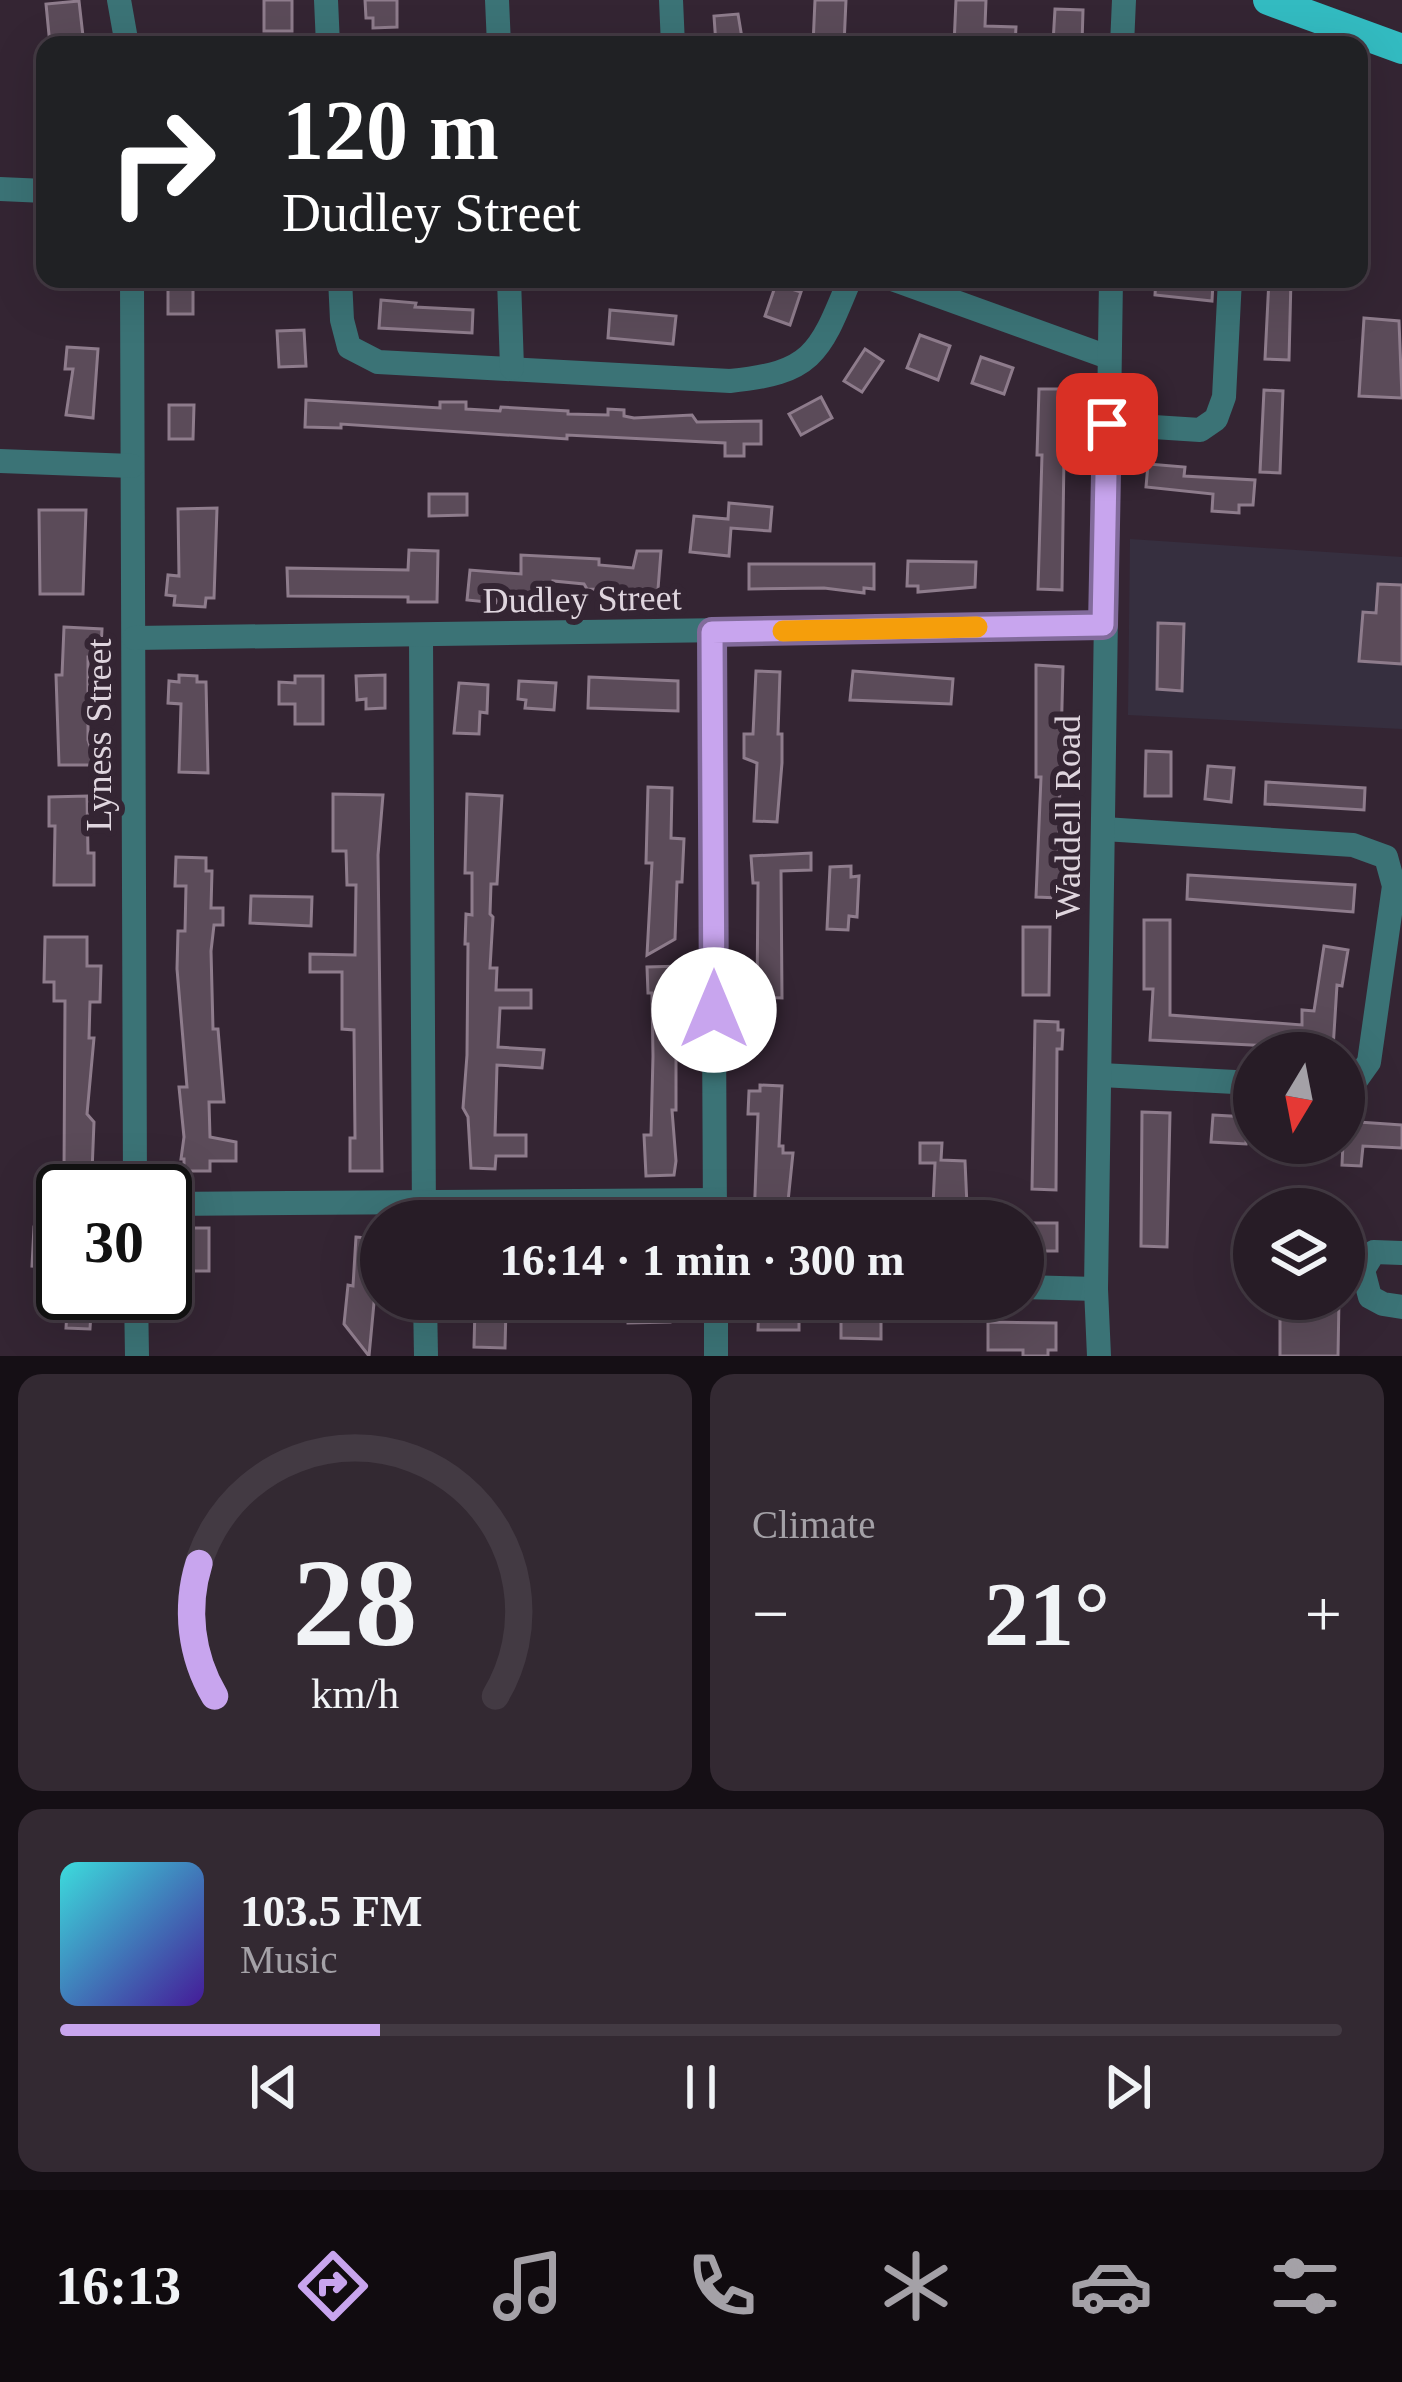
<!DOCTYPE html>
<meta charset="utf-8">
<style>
:root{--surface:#271c26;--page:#332932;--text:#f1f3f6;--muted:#a4a1a7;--line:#433a43;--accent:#c8a5ee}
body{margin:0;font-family:Georgia,serif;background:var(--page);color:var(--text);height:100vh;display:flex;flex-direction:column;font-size:45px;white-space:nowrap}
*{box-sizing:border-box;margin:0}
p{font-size:39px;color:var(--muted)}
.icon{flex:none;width:66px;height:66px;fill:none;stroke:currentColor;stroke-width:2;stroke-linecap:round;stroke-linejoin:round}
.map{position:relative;height:1356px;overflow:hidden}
.sheet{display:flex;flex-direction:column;gap:18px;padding:18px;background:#150f15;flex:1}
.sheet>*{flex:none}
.hud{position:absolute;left:36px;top:36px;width:1332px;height:252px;border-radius:24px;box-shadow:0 12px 48px #0002,0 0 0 3px var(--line);background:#202124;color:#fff;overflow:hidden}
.needle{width:78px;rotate:190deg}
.controls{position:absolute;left:1233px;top:1032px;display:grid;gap:24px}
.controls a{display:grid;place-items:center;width:132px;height:132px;border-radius:50%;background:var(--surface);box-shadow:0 12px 48px #0002,0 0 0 3px var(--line);font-size:60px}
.speed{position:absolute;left:36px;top:1164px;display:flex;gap:24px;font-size:60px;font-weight:700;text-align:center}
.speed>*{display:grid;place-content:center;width:156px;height:156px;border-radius:50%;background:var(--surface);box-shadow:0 12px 48px #0002,0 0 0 3px var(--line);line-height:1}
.speed .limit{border:6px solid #111;border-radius:18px;background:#fff;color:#111}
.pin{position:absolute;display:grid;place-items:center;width:102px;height:102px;color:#fff;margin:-51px;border-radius:24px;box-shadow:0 6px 18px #0006}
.me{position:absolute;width:132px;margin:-66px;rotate:0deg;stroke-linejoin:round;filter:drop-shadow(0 0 9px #0008)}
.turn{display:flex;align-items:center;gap:42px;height:252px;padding:0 48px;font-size:54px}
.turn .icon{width:156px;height:156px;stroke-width:2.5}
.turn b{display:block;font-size:84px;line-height:102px}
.big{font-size:90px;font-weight:700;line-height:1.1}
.sheet .widget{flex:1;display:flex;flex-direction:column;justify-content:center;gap:18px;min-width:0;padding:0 42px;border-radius:24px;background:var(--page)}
.sheet .dial{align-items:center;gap:0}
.dial svg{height:312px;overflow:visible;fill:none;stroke:var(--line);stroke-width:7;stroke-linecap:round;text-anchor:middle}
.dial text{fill:var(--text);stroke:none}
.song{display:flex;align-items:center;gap:36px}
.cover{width:144px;height:144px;border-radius:18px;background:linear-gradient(135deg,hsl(180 70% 55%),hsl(260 70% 35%))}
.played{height:12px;border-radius:6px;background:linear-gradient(90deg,var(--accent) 25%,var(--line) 25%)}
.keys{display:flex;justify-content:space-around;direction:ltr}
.heat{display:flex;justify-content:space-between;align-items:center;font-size:66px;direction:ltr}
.sheet .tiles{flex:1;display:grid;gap:18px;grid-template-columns:1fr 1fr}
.widget:last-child{grid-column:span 2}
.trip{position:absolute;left:360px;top:1200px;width:684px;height:120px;border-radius:60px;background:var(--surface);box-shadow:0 12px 48px #0002,0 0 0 3px var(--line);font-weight:700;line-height:120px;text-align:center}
.tab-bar{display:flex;height:192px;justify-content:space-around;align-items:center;background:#100b0f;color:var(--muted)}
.tab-bar .icon{width:84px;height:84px}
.tab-bar .on{color:var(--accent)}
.tab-bar b{font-size:54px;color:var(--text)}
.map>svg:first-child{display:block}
.education{fill:#362f3f}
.building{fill:#5b4b59;stroke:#8e7c8c;stroke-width:3}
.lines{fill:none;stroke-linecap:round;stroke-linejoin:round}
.minor{stroke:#3b7376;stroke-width:24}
.major{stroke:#33bbc1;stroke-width:30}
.route-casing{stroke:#826b9b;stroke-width:30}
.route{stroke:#c8a5ee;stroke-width:21}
.slow{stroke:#f59e0b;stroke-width:21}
.labels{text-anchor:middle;stroke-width:12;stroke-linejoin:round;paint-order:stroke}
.street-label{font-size:36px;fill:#dfd5de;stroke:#342533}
</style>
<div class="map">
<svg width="1402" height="1356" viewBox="0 0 1402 1356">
<rect width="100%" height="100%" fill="#342533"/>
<!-- education -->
<path class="education" d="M1130 539 1402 557V729L1128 715Z"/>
<!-- building -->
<g class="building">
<rect x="264" y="0" width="28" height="31"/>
<path d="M365 0H397V27L373 28V18H366Z"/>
<path d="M815 0H846L844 45H813Z"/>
<path d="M956 0H986L985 26 1016 27 1015 45H954Z"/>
<path d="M79 1 84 45H50L46 4Z"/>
<path d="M1055 9 1083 10 1082 44 1053 43Z"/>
<path d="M738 14 743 44 716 45 714 16Z"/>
<path d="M1156 279 1213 282 1212 301 1155 295Z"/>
<path d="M1269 279H1291L1289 360 1265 359Z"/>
<path d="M168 281 193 282V314H168Z"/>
<path d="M776 284 801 292 790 325 765 316Z"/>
<path d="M381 300 416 303 415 307 473 310 472 333 379 328Z"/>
<path d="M610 310 676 316 673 344 608 338Z"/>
<path d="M1364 318 1399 321 1402 398 1359 396Z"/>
<path d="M304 330 306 366 279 367 277 331Z"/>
<path d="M920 335 950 346 938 380 907 368Z"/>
<path d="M67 347 98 349 93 418 66 415 73 369H65Z"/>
<path d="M865 349 883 361 862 392 844 381Z"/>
<path d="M981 357 1013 368 1004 394 972 383Z"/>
<path d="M1039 389H1065L1062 590 1038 589 1042 455H1037Z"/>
<path d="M1264 390 1283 391 1280 473 1260 472Z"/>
<path d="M821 397 832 418 801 435 789 414Z"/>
<path d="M306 400 440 408V402H466V409L500 411 501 407 568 411V414L608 415V409L624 410V416L634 418 692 415 697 422 761 421V444H744V456H725V443L567 435V439L341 424V428L305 427Z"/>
<path d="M169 405H194L193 439H169Z"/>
<path d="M1148 464 1185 467 1184 476 1255 480 1253 505H1239V513L1212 511 1213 494 1146 487Z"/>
<path d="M429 494H467V515L429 516Z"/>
<path d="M729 503 772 507 770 531 731 528 729 556 690 552 694 516 728 519Z"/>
<path d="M217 508 214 598H206L205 607 174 605 175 596 166 595 168 575 179 576 178 509Z"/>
<path d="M39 510H86L83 594H40Z"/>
<path d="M409 550 438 551 437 602H408V597L288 596 287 568 408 570Z"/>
<path d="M637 551H661L657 602 636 601 635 590 587 589 584 584 553 581V593H500L496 603 467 600 470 570 521 574V555L599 559V565L633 568Z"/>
<path d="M908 561 976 562 975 587 918 592V586H907Z"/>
<path d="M749 564H874V589L864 588V593L824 588 749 589Z"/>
<path d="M1378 584 1402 585V664L1359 661 1363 612 1376 613Z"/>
<path d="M1158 623 1184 624 1182 691 1157 689Z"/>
<path d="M64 627 102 629 101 650 94 649 93 657H88V740L90 746H97V765H59L56 675H62Z"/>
<path d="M1036 665 1063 667 1058 859 1064 863V890H1060L1059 898 1036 897 1041 777H1036Z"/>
<path d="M756 671 780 672 778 734H782V763L777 822 754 821 757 763 744 758V734H753Z"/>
<path d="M853 671 953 679 951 704 850 700Z"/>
<path d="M179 675 197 676V682H206L208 773 179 772 181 704 168 703 169 681 179 682Z"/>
<path d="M385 675V708L366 709V699L357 700 356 676Z"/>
<path d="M295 676H323V724H295V704H279V682L295 683Z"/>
<path d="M589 677 678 681V711L588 708Z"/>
<path d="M519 681 556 683 554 710 525 708 526 700 518 699Z"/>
<path d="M459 683 488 685 487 713 480 712 479 734 454 733Z"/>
<path d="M1146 751 1171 752V796H1145Z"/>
<path d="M1208 766 1234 768 1231 802 1205 799Z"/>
<path d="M1266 782 1365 788 1364 810 1265 804Z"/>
<path d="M648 787 672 788 671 838 684 839 682 882H677L675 939 647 955 652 863H646Z"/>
<path d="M333 794 383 795 378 855 382 1171H350V1138H355L354 1030 342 1029V972H310V954L355 955 356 885H347L346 851H333Z"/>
<path d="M467 794 502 796 497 884H491L490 914 493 917 490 968H497L496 990H531V1008H500L498 1047 544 1050 542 1068 497 1065 495 1135H526V1156H496L495 1169 471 1168 468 1117 463 1108 467 1055 468 944H465L466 914 472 915V873H465Z"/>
<path d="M87 796 88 853H94V885H54L55 826H49V797Z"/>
<path d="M811 853V870L781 871 782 998 757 997 758 883H753L751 856Z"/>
<path d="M176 857 206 858V871H212L211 908H223V925H214L211 951 213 1029H218L224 1102H209L210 1137 236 1142V1161H210V1171H184V1159H181L184 1137 179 1087H187L177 969 178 931H185L186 886H175Z"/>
<path d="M851 866V877L859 876 857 917 849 916 848 930 827 929 830 867Z"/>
<path d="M1188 875 1355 885 1353 912 1187 899Z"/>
<path d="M251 896 312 897 311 926 250 923Z"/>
<path d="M1144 920H1170V1015L1302 1025V1010L1314 1011 1324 946 1348 950 1342 986 1337 985 1333 1049 1150 1040 1153 989H1144Z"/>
<path d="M1023 927H1050L1049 995H1023Z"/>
<path d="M45 937H87V966H101L100 1002H90L89 1038H94L87 1114 94 1122 92 1172H64L65 1001H54V982H44Z"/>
<path d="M683 966 684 992H676V1110H672L676 1161 674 1175 646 1176 644 1135H651L653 1056 652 993H648L647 967Z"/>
<path d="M1035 1021 1058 1022V1030H1063L1062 1049H1057L1056 1190 1032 1189Z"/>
<path d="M760 1085 782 1086 779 1146H783V1153H793L786 1221H754L758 1114H748L749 1091H760Z"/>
<path d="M1142 1112 1170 1113 1167 1247 1141 1246Z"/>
<path d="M1213 1115 1247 1117 1246 1144 1211 1142Z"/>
<path d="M1344 1121 1402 1125V1148L1363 1146 1361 1166 1342 1165Z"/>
<path d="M920 1143H942L941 1160 965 1161 967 1206 933 1205 935 1163H920Z"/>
<rect x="1023" y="1223" width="34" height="28"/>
<path d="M34 1227 59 1229 58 1234H63V1268L32 1266Z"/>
<path d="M181 1228H209V1271H186V1258H182Z"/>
<path d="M356 1237 380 1239 369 1356 344 1324 348 1285 353 1286Z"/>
<path d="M68 1295 92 1296 90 1329 66 1328Z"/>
<path d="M627 1299H670V1322L628 1323Z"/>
<path d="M759 1299H799V1330H758Z"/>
<path d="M1280 1299H1339L1338 1356H1280Z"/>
<path d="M853 1302H881V1339L841 1338V1315L853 1316Z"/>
<path d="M475 1307 506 1308 505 1348 474 1347Z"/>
<path d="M988 1322 1056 1323V1350H1048V1356H1023V1350H988Z"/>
</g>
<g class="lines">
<!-- minor -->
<g class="minor">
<path d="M119 0 127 45"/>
<path d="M326 0 328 45"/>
<path d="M497 0 499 45"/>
<path d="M671 0 673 45"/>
<path d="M1122 45 1124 0"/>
<path d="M0 189 45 191"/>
<path d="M132 279 135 1191"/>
<path d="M340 279 342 320 349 347 378 362 730 381C814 373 820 352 850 279"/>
<path d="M509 279 512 368"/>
<path d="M892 279 1108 357"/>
<path d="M1107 424 1200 430 1216 419 1224 397 1230 279"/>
<path d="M0 461 132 466"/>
<path d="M712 632 715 1221"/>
<path d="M421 637 424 1221"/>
<path d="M134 638 1103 625"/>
<path d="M1104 829 1353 845 1386 857 1394 886 1369 1062 1354 1083 1344 1084"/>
<path d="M1101 1075 1254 1083"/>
<path d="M165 1204 715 1200"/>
<path d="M1402 1253 1374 1252 1363 1270 1370 1297 1383 1304 1402 1307"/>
<path d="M1023 1287 1096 1289"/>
<path d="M136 1293 137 1356"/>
<path d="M425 1299 426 1356"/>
<path d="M716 1299V1356"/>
<path d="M1099 1356 1096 1289 1111 279"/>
</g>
<!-- major -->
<path class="major" d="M1268 0 1402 49"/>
</g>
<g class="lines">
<defs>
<path id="route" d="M714 1010 712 632 1103 625 1107 424"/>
</defs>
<!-- route casing -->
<use href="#route" class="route-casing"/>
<!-- route -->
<use href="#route" class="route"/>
<!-- slow -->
<path class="slow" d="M783 631 977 627"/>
</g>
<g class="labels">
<!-- street labels -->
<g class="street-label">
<text transform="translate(582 598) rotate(-1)" y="13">Dudley Street</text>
<text transform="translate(98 735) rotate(-90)" y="13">Lyness Street</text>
<text transform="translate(1067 817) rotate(-90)" y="13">Waddell Road</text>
</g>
</g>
</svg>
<div class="controls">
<a><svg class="needle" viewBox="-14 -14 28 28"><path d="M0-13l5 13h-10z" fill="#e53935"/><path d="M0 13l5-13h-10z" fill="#a4a1a7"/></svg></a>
<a><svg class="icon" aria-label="layers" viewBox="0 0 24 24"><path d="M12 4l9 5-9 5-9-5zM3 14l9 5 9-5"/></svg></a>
</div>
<div class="speed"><div class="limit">30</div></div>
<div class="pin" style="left:1107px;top:424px;background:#d93025"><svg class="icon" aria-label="arrive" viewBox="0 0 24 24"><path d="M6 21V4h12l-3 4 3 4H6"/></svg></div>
<svg class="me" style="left:714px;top:1010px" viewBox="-20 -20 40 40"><circle r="19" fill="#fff"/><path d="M0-13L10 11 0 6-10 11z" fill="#c8a5ee"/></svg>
<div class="trip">16:14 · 1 min · 300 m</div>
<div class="hud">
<div class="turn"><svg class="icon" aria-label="right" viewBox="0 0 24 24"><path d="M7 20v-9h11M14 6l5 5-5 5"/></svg><div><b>120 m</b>Dudley Street</div></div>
</div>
</div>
<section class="sheet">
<div class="tiles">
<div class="widget dial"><svg viewBox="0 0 100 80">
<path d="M14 69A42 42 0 1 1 86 69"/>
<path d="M14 69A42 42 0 0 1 10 35" stroke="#c8a5ee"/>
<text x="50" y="56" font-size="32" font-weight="700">28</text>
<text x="50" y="72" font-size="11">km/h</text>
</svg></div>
<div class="widget"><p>Climate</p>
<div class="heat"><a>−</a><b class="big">21°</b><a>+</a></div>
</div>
<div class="widget">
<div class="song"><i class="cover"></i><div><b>103.5 FM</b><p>Music</p></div></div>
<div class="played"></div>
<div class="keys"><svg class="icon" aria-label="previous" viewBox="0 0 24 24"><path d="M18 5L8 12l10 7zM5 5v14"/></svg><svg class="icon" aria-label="pause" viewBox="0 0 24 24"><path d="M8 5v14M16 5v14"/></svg><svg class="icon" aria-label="next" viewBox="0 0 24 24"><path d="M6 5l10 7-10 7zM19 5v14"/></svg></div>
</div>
</div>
</section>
<nav class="tab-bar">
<b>16:13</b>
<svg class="icon on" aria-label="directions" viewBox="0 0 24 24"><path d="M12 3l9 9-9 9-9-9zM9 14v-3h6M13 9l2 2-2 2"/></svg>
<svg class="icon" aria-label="music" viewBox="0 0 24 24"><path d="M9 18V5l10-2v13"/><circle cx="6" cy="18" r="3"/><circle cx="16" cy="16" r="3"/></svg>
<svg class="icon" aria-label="phone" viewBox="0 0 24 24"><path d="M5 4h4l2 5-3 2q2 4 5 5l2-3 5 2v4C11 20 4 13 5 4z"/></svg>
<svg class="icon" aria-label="climate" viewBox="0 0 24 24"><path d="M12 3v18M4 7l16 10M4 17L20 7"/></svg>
<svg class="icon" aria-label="car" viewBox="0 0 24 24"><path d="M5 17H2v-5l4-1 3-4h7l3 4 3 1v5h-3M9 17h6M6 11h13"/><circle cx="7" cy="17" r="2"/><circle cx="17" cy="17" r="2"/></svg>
<svg class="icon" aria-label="filters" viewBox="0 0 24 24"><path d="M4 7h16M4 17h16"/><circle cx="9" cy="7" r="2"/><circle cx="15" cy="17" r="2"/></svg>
</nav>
